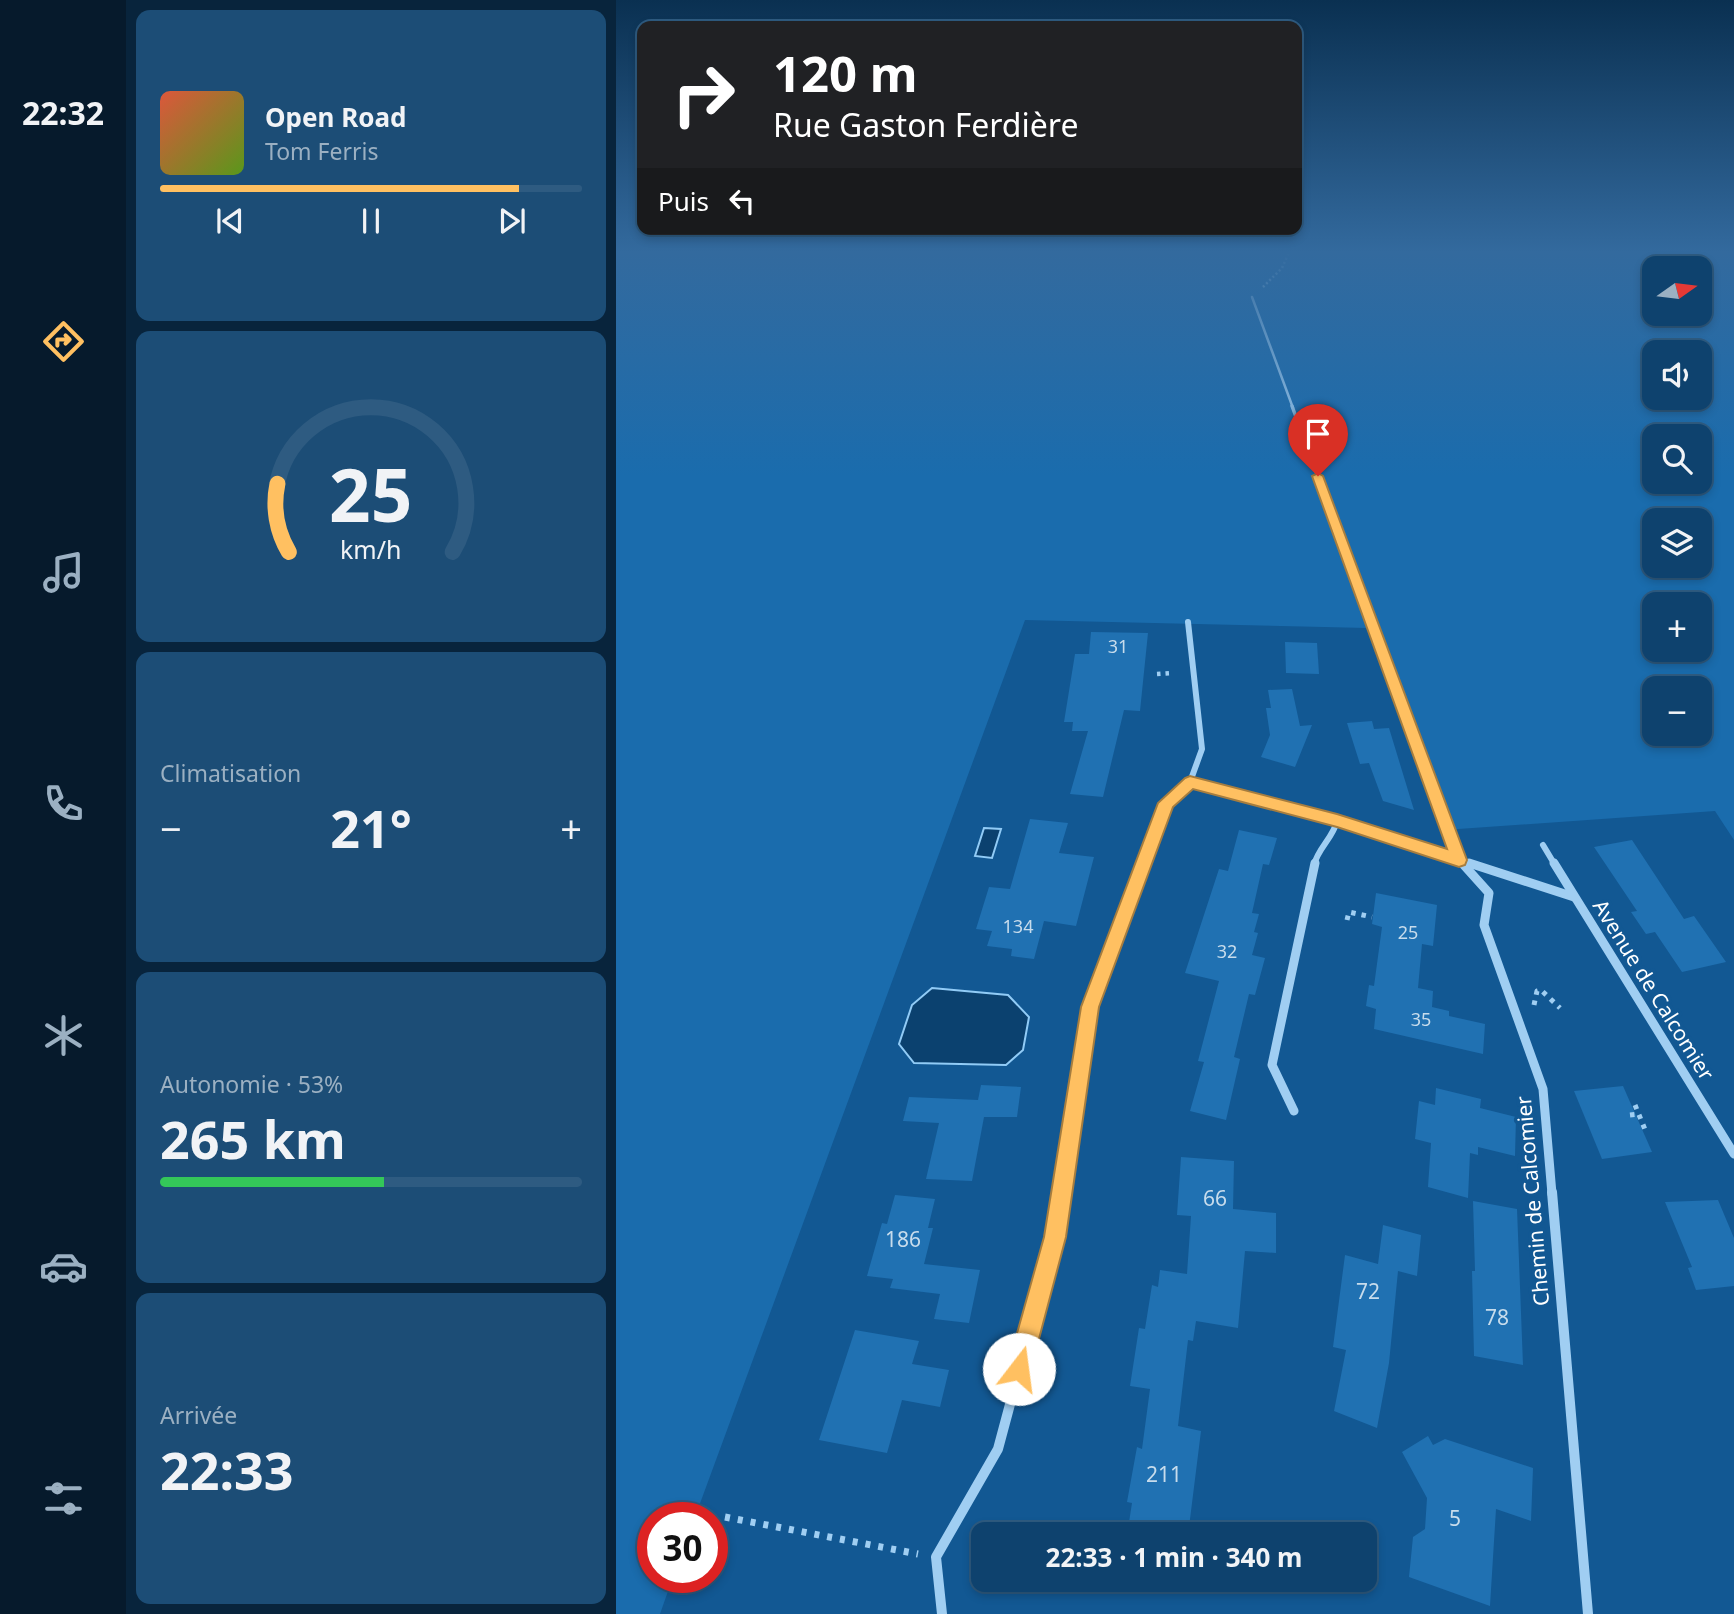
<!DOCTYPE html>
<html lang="fr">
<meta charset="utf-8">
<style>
:root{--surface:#0e426e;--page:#1c4d76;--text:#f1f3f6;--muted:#9bb0c2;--line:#2e5b81;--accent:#ffc061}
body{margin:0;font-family:"Noto Sans",sans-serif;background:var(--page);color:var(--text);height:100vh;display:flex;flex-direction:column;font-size:26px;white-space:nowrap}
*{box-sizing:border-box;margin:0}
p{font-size:23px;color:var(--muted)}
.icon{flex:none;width:38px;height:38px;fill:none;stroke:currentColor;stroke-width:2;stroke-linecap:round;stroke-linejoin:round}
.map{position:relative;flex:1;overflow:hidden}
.panel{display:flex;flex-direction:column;gap:10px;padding:10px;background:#08243c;width:490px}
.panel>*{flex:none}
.top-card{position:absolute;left:21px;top:21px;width:665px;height:214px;border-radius:14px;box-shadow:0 4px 10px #0003,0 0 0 2px var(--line);background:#202124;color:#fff;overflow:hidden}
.needle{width:46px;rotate:76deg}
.controls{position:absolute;left:1026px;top:256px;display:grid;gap:14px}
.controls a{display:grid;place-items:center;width:70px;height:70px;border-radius:14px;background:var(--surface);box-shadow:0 4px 10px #0003,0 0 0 2px var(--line);font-size:35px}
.speed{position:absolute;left:21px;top:1502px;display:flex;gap:14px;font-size:35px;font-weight:700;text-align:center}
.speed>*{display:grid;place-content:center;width:91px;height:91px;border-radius:50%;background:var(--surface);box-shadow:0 4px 10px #0003,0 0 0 2px var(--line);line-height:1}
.speed .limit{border:10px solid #d22;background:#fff;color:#111}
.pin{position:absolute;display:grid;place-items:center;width:60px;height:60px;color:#fff;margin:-72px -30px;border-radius:50% 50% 50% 0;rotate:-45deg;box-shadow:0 0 7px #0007}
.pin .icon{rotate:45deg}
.me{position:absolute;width:77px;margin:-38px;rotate:15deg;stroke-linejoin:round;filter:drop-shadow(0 0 5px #0008)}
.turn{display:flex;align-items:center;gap:24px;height:147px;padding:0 21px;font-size:32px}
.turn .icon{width:91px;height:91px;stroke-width:2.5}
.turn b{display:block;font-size:49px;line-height:60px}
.then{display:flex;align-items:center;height:66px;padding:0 21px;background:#0003;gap:14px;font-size:26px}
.big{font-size:52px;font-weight:700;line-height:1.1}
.panel .widget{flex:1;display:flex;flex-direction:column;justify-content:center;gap:10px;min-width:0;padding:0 24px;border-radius:14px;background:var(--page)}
.panel .dial{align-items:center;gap:0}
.dial svg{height:182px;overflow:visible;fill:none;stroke:var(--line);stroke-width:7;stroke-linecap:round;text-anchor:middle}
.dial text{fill:var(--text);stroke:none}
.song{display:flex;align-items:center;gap:21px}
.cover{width:84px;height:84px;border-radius:10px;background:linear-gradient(135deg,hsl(10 70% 55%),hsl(90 70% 35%))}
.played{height:7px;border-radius:4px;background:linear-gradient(90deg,var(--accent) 85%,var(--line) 85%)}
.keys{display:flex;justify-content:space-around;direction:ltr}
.heat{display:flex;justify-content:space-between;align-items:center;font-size:38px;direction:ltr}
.charge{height:10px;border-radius:5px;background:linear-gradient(90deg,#34c759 53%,var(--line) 0)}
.trip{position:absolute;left:355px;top:1522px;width:406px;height:70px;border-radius:14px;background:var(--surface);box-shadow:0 4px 10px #0003,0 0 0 2px var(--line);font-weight:700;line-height:70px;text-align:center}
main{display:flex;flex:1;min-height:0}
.tab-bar{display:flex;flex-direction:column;width:126px;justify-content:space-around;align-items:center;background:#061a2c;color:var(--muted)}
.tab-bar .icon{width:49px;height:49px}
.tab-bar .current{color:var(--accent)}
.tab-bar b{font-size:32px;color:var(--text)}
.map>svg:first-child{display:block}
.green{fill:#1a6cad;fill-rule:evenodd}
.water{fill:#0b416f;stroke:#91cbf6;stroke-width:2}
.building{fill:#2071b2}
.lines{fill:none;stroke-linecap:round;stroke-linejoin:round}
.path-far3{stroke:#a0cef2;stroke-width:2.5;stroke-dasharray:2 2.5;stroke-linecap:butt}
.path-far2{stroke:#a0cef2;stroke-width:4.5;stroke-dasharray:3.5 5;stroke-linecap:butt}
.path-far1{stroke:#a0cef2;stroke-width:5;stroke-dasharray:4.5 6;stroke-linecap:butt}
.path{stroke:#a0cef2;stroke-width:7;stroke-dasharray:5 8;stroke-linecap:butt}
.service-far2{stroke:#a0cef2;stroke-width:2.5}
.service-far1{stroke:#a0cef2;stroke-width:3.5}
.service{stroke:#a0cef2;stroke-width:5}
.minor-far2{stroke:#a0cef2;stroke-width:6}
.minor-far1{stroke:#a0cef2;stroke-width:9}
.minor{stroke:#a0cef2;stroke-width:10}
.route{fill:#ffc061;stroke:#a67d3f;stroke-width:2}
.labels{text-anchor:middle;stroke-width:7;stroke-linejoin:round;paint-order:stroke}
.number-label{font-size:18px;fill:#c7dcec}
.street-label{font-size:21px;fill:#fff;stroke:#125893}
.near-number-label{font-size:21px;fill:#c7dcec}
</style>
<main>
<nav class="tab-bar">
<b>22:32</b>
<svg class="icon current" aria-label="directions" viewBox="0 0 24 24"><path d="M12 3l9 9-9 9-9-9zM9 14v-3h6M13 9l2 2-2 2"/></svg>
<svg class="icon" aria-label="music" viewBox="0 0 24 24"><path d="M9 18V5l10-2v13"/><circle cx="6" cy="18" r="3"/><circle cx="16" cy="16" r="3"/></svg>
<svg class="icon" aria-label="phone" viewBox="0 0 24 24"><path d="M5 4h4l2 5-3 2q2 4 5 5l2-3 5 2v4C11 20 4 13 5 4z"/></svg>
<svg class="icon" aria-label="climate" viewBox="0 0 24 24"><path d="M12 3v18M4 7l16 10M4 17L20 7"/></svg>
<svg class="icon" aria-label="car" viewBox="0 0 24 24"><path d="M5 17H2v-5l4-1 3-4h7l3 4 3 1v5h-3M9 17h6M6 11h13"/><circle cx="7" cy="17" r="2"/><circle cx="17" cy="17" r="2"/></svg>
<svg class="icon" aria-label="filters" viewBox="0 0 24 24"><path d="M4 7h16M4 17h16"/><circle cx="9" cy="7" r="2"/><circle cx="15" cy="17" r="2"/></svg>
</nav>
<section class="panel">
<div class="widget">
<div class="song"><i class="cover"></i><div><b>Open Road</b><p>Tom Ferris</p></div></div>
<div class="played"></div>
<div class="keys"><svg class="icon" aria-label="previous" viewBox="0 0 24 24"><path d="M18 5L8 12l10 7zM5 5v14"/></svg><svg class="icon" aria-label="pause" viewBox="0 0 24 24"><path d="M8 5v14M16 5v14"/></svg><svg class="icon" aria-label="next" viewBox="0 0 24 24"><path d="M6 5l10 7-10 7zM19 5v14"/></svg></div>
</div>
<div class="widget dial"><svg viewBox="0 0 100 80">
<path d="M14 69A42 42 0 1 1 86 69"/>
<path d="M14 69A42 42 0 0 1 9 39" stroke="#ffc061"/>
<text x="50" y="56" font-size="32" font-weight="700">25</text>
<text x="50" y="72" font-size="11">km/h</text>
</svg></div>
<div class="widget"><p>Climatisation</p>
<div class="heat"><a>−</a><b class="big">21°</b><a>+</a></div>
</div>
<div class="widget"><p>Autonomie · 53%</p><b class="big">265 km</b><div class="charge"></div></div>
<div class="widget"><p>Arrivée</p><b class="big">22:33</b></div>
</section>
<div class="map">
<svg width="1118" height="1614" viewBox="0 0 1118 1614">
<rect width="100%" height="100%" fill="#125893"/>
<!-- green -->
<path class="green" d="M0 250H1118V840L1099 811 828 830 751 628 409 620 79 1517H37V1577H57L44 1614H0ZM1038 268H1083V313H1038ZM1038 352H1083V397H1038ZM1038 436H1083V481H1038ZM1038 520H1083V565H1038ZM1038 604H1083V649H1038ZM1038 688H1083V733H1038Z"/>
<!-- water -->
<g class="water">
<path d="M368 828 385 829 376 858 359 856Z"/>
<path d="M316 988 392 995 413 1017 407 1050 390 1065 298 1063 283 1044 296 1005Z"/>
</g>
<!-- building -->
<g class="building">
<path d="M475 632 532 633 524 711 508 710 487 797 454 794 472 731H456L457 722H448L459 654H473Z"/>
<path d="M669 642 701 643 703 674 670 673Z"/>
<path d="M676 689 684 726 696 725 679 767 645 757 654 735 650 708H655L652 690Z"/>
<path d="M756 721 758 729 773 728 798 810 767 801 753 763 744 764 731 723Z"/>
<path d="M414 819 452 823 443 853 478 857 460 926 428 921 418 959 395 956 396 949 371 946 376 931 360 929 373 887 394 889Z"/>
<path d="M623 830 661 838 653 865 647 864 636 913 643 914 638 932 642 933 636 955 649 958 639 995 633 994 618 1057 624 1059 610 1120 574 1111 588 1062 582 1061 603 981 569 973 603 869 612 871Z"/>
<path d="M1016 840 1068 919 1078 916 1110 962 1066 972 1039 932 1030 934 1015 912 1021 911 978 847Z"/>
<path d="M760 893 821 905 817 946 806 944 802 988 817 991 816 1007 833 1011V1016L869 1024 867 1054 758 1029 760 1009 750 1006 753 985 758 986 766 927 756 924Z"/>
<path d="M365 1085 405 1087 401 1117H368L356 1181 310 1179 323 1123 287 1121 293 1097 362 1100Z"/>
<path d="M1007 1086 1036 1152 986 1159 958 1091Z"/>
<path d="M820 1088 865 1099 864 1108 900 1117 899 1156 862 1147V1155L854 1153 852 1198 812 1187 815 1143 799 1139 803 1101 819 1105Z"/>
<path d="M565 1157 618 1161 617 1209 660 1213V1253L629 1251 622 1328 580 1321 577 1341 572 1340 562 1426 585 1431 572 1535H511L516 1503 511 1502 521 1447 526 1449 534 1389 514 1386 523 1328 529 1329 536 1285 542 1287 544 1270 571 1274 575 1216 561 1215Z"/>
<path d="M279 1195 319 1199 312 1228H317L308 1264 364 1270 353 1323 318 1319 324 1294 274 1288 277 1279 251 1276 266 1223 271 1224Z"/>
<path d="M1102 1200 1118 1238V1286L1080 1290 1072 1268 1076 1267 1049 1202Z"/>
<path d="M857 1201 901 1209 907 1365 858 1356 856 1271H859Z"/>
<path d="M767 1225 805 1235 801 1276 782 1271 773 1363 761 1428 718 1411 730 1350 717 1347 729 1255 762 1264Z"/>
<path d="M239 1330 303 1341 296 1364 333 1370 324 1407 286 1400 271 1453 203 1440Z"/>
<path d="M812 1436 817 1445 829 1439 917 1468 915 1521 880 1509 874 1606 793 1577 797 1537 809 1529 811 1498 786 1452Z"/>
</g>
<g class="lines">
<!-- path-far3 -->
<path class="path-far3" d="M647 287 666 268 674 250"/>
<!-- path-far2 -->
<path class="path-far2" d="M541 674 556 673"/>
<!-- path-far1 -->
<g class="path-far1">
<path d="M731 920 733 912 756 917"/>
<path d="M918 1005 921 991 925 990 944 1008"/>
<path d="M1019 1105 1030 1132"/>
<path d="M1014 1115 1023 1114"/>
</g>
<!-- path -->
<path class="path" d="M109 1517 302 1554"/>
<!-- service-far2 -->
<path class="service-far2" d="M636 297 677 408"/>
<!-- service-far1 -->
<path class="service-far1" d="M676 406 750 608"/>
<!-- service -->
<path class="service" d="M750 606 843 860"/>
<!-- minor-far2 -->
<g class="minor-far2">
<path d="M572 622 586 749 574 782"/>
<path d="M574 782 721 821 858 865"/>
<path d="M927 845 939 865"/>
<path d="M843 860 848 865"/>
<path d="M527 865 550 803 574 782"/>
<path d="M698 865C702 848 717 838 721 821"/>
</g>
<!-- minor-far1 -->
<g class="minor-far1">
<path d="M846 863 873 893 868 925 927 1089 936 1194"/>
<path d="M853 863 958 897"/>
<path d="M938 863 1118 1154"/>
<path d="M678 1111 656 1065 699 863"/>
<path d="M446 1194 474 1007 528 863"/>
</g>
<!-- minor -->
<g class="minor">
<path d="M936 1192 972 1614"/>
<path d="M326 1614 320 1557 382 1449 439 1237 446 1192"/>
</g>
</g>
<!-- sky -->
<linearGradient id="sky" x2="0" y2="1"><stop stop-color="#0a3051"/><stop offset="0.53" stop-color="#336a9e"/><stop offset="1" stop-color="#336a9e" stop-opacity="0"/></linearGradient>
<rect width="1118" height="476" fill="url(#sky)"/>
<!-- route -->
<path class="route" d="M702 473 707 476 851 860 849 865 843 867 721 827 577 789 557 807 483 1007 450 1237 415 1369 411 1377 403 1381 395 1377 391 1369 428 1237 465 1007 542 803 569 778 574 776 721 814 831 849 696 476Z"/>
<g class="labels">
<!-- number labels -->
<g class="number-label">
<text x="502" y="653">31</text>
<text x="402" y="933">134</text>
<text x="792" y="939">25</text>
<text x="611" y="958">32</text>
<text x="805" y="1026">35</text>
</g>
<!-- street labels -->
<g class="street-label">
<text transform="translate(1037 990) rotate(58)" y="7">Avenue de Calcomier</text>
<text transform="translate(917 1201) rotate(-95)" y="7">Chemin de Calcomier</text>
</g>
<!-- near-number labels -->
<g class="near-number-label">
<text x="599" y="1206">66</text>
<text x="287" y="1247">186</text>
<text x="752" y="1299">72</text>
<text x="881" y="1325">78</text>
<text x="548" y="1482">211</text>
<text x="839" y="1526">5</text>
</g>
</g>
</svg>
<div class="controls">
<a><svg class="needle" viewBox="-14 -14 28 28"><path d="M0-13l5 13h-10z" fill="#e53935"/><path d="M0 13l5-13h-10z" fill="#9bb0c2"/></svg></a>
<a><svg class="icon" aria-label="sound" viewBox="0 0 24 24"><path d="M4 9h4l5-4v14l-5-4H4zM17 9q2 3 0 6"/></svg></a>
<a><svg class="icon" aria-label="search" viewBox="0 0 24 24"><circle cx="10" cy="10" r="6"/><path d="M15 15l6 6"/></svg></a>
<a><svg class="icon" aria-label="layers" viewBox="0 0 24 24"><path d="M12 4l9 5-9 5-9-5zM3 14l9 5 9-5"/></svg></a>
<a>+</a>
<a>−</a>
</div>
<div class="speed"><div class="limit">30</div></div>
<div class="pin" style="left:702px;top:476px;background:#d93025"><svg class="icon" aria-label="arrive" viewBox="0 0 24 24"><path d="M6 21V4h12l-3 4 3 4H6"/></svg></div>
<svg class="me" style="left:403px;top:1369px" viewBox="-20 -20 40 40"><circle r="19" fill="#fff"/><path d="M0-13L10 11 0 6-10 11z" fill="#ffc061"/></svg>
<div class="trip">22:33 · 1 min · 340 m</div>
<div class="top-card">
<div class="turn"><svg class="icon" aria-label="right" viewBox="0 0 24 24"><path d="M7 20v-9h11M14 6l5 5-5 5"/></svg><div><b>120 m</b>Rue Gaston Ferdière</div></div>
<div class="then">Puis<svg class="icon" aria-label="left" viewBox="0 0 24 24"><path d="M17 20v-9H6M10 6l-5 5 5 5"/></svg></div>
</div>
</div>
</main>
